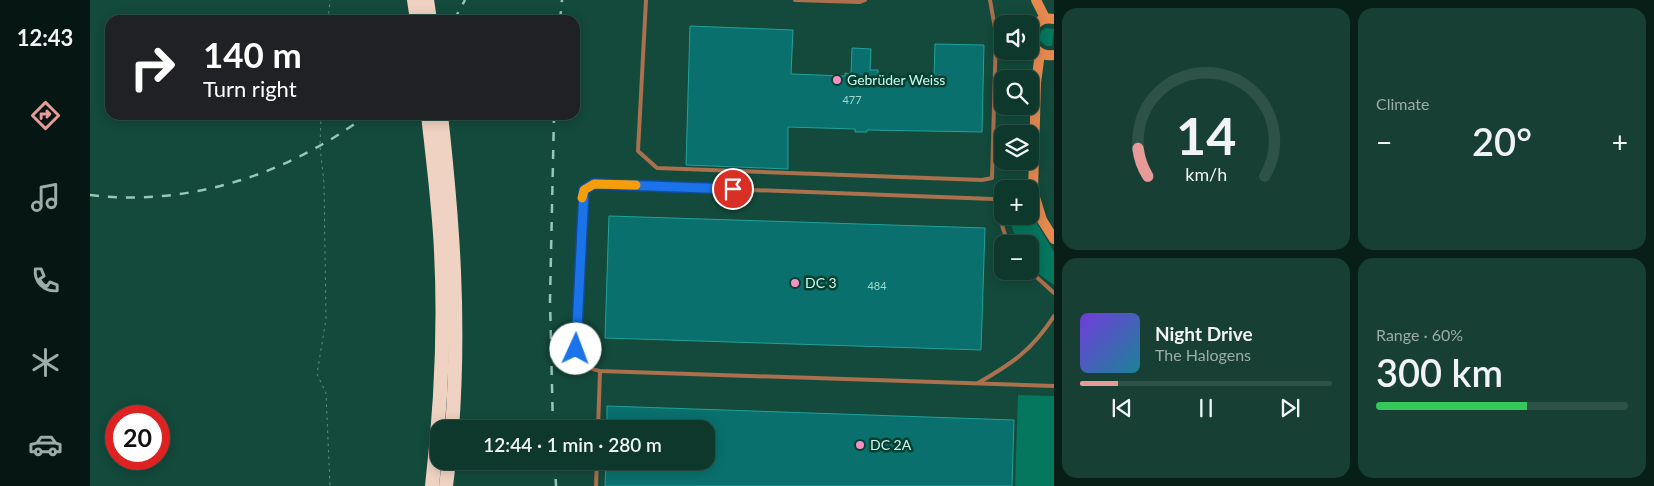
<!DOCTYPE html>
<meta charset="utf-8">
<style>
:root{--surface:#0e382c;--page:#173f34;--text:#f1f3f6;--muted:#9baca9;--line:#2e5248;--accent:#e69b98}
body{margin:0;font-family:Lato,sans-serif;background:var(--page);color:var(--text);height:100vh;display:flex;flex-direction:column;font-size:19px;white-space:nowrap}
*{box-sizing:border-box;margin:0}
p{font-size:16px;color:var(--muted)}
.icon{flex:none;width:28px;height:28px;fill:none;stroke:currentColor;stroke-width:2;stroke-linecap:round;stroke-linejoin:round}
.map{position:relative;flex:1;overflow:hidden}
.sheet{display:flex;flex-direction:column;gap:8px;padding:8px;background:#081f18;width:600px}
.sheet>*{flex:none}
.banner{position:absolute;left:15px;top:15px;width:475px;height:105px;border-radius:15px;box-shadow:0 2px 12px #0003,0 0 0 1px var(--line);background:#202124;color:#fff;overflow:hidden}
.buttons{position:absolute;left:904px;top:15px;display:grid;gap:10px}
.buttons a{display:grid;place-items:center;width:45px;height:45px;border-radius:10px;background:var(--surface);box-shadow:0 2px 12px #0003,0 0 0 1px var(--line);font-size:25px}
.speed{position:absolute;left:15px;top:405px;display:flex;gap:10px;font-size:25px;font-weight:700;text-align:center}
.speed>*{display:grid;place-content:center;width:65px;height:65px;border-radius:50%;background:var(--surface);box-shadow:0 2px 12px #0003,0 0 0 1px var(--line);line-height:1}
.speed .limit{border:8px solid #d22;background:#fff;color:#111}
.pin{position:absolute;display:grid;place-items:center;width:42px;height:42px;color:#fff;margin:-21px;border:2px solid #fff;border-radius:50%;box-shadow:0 1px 5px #0007}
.me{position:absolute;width:55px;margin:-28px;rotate:2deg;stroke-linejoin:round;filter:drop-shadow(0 0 4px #0008)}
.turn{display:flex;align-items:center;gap:18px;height:105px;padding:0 15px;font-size:22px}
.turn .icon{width:65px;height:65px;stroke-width:2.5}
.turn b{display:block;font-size:35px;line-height:42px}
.big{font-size:38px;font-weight:600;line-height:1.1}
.sheet .card{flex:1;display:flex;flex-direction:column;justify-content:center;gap:8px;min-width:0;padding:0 18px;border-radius:15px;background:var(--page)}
.sheet .dial{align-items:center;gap:0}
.dial svg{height:130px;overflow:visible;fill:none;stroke:var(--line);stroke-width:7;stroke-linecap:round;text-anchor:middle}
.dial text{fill:var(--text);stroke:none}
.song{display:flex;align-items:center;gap:15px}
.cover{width:60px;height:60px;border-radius:8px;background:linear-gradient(135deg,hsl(260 70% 55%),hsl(190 70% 35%))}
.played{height:5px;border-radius:2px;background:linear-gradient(90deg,var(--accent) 15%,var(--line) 15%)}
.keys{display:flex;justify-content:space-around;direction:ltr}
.heat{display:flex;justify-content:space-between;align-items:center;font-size:28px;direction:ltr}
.charge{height:8px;border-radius:4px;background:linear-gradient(90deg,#34c759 60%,var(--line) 0)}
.sheet .tiles{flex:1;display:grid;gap:8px;grid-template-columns:repeat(2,1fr)}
.trip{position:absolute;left:340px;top:420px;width:285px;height:50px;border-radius:15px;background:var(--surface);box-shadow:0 2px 12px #0003,0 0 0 1px var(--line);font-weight:600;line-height:50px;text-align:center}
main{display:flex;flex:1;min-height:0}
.menu{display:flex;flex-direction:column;width:90px;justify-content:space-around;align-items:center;background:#061612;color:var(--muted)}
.menu .icon{width:35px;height:35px}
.menu .active{color:var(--accent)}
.menu b{font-size:22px;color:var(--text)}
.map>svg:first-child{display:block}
.green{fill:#04775e}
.building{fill:#09706d;stroke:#22a19d}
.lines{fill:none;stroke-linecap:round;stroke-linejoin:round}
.path{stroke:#5d9081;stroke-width:1;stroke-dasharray:2.5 4;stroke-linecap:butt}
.service{stroke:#ab704d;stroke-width:4}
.secondary{stroke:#e6894f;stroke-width:10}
.motorway{stroke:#efd2c1;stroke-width:14}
.rail{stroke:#96c7b7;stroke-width:2.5;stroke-dasharray:9 9;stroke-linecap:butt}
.route-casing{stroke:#114b97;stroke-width:12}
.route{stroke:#1a73e8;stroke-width:9}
.slow{stroke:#f59e0b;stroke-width:9}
.poi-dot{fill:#fc8fc2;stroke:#043f31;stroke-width:2}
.labels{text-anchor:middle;stroke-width:5;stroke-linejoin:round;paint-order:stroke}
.number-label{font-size:11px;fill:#9dd9cc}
.poi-label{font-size:14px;fill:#cefcec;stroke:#043f31;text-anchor:start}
</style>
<main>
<nav class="menu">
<b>12:43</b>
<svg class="icon active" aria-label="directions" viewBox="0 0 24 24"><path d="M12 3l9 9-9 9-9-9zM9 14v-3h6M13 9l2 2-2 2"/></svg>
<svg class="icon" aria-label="music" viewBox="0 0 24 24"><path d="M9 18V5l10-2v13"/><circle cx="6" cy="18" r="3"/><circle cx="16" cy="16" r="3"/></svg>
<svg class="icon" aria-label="phone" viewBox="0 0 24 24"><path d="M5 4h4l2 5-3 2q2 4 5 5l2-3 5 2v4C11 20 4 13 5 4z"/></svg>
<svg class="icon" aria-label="climate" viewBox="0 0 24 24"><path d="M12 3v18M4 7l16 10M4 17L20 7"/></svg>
<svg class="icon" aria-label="car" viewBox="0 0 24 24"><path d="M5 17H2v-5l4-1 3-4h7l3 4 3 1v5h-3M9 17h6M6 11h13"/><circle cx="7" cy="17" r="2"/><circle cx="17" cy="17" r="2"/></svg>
</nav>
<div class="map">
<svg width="964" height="486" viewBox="0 0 964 486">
<rect width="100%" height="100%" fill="#134a3b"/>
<!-- green -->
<g class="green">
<path d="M956 28 964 29 962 46H956L949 40 951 31Z"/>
<path d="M940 206 948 225 964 252V285C943 270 940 270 940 244H928L918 216H940Z"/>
<path d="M928 395 964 396V486H925Z"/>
</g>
<!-- building -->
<g class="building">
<path d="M600 26 703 30 701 74 755 76V73L761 74 762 48 781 49 780 70H788V75H794V77L844 78 845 44 894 45 892 132 777 130V132H765V129L698 127V169L596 165Z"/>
<path d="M519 216 895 228 891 350 515 338Z"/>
<path d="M517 406 924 420 922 486H515L516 461H616V429H517Z"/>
</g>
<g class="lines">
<!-- path -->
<g class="path">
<path d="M238 20 240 0"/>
<path d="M231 115 230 146 234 183 236 319 227 374 236 393 240 486"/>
</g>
<!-- service -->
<g class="service">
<path d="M556 0 548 151 567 168 892 180 902 178 906 34 900 0"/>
<path d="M705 0 770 2 775 0"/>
<path d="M912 202 903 199 504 184 494 190 492 200 486 349C490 363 495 368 510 371L964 386"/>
<path d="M912 203C909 217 912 231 920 244"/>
<path d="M940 271 964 293"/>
<path d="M888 383C923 363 942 350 964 316"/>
<path d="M508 429 510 371"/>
<path d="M506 486 507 461"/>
</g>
<!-- secondary -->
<g class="secondary">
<path d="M946 0 955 18"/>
<path d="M964 19C951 17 943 23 941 36 942 49 951 57 964 55"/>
<path d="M950 53 946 83 943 191 952 220 964 239"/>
</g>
<!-- motorway -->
<g class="motorway">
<path d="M324 0 327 20"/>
<path d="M337 0 340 20"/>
<path d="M338 115C343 160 349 206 351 251 355 330 351 408 342 486"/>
<path d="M351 115C363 223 370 320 362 429"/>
<path d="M356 486 359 461"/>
</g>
<!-- rail -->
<g class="rail">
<path d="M364 20 375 0"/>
<path d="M470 20 472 0"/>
<path d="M0 195C99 207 198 174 277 115"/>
<path d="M463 429 460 300 464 115"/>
<path d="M465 461 466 486"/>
</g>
</g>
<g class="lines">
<defs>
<path id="route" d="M486 349 494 190 504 184 643 189"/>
</defs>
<!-- route casing -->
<use href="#route" class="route-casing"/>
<!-- route -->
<use href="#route" class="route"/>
<!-- slow -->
<path class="slow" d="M492 198 494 190 504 184 546 185"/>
</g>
<!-- markers -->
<g class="poi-dot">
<circle cx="747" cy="80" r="5"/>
<circle cx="705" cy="283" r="5"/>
<circle cx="770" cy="445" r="5"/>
</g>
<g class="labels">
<!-- number labels -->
<g class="number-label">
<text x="762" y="104">477</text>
<text x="787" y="290">484</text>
</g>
<!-- poi labels -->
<g class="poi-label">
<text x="757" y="85">Gebrüder Weiss</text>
<text x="715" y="288">DC 3</text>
<text x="780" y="450">DC 2A</text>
</g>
</g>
</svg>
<div class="buttons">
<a><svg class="icon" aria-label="sound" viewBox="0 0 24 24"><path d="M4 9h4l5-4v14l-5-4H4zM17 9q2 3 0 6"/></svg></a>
<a><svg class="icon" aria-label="search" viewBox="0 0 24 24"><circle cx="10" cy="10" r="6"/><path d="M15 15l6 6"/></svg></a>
<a><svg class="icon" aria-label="layers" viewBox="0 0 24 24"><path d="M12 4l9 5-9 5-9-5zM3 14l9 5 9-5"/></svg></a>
<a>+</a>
<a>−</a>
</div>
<div class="speed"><div class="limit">20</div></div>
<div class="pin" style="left:643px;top:189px;background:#d93025"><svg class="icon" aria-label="arrive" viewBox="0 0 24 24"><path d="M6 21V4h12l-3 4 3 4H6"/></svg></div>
<svg class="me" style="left:486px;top:349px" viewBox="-20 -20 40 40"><circle r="19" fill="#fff"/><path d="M0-13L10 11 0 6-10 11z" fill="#1a73e8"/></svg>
<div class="trip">12:44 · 1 min · 280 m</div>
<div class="banner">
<div class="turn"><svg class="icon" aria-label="right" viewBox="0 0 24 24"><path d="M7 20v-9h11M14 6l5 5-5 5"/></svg><div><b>140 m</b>Turn right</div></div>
</div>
</div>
<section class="sheet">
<div class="tiles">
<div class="card dial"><svg viewBox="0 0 100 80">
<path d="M14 69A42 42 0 1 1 86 69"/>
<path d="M14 69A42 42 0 0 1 8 52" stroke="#e69b98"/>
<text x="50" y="56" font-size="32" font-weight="700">14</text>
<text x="50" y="72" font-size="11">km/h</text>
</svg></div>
<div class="card"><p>Climate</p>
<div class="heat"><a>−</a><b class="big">20°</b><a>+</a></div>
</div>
<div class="card">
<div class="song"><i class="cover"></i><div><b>Night Drive</b><p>The Halogens</p></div></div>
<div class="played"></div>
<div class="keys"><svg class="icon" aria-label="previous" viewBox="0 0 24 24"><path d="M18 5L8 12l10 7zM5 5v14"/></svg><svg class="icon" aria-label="pause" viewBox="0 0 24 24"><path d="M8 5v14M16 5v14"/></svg><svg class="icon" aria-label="next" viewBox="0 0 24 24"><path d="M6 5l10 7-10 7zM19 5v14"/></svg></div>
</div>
<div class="card"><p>Range · 60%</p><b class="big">300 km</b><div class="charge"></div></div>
</div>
</section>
</main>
